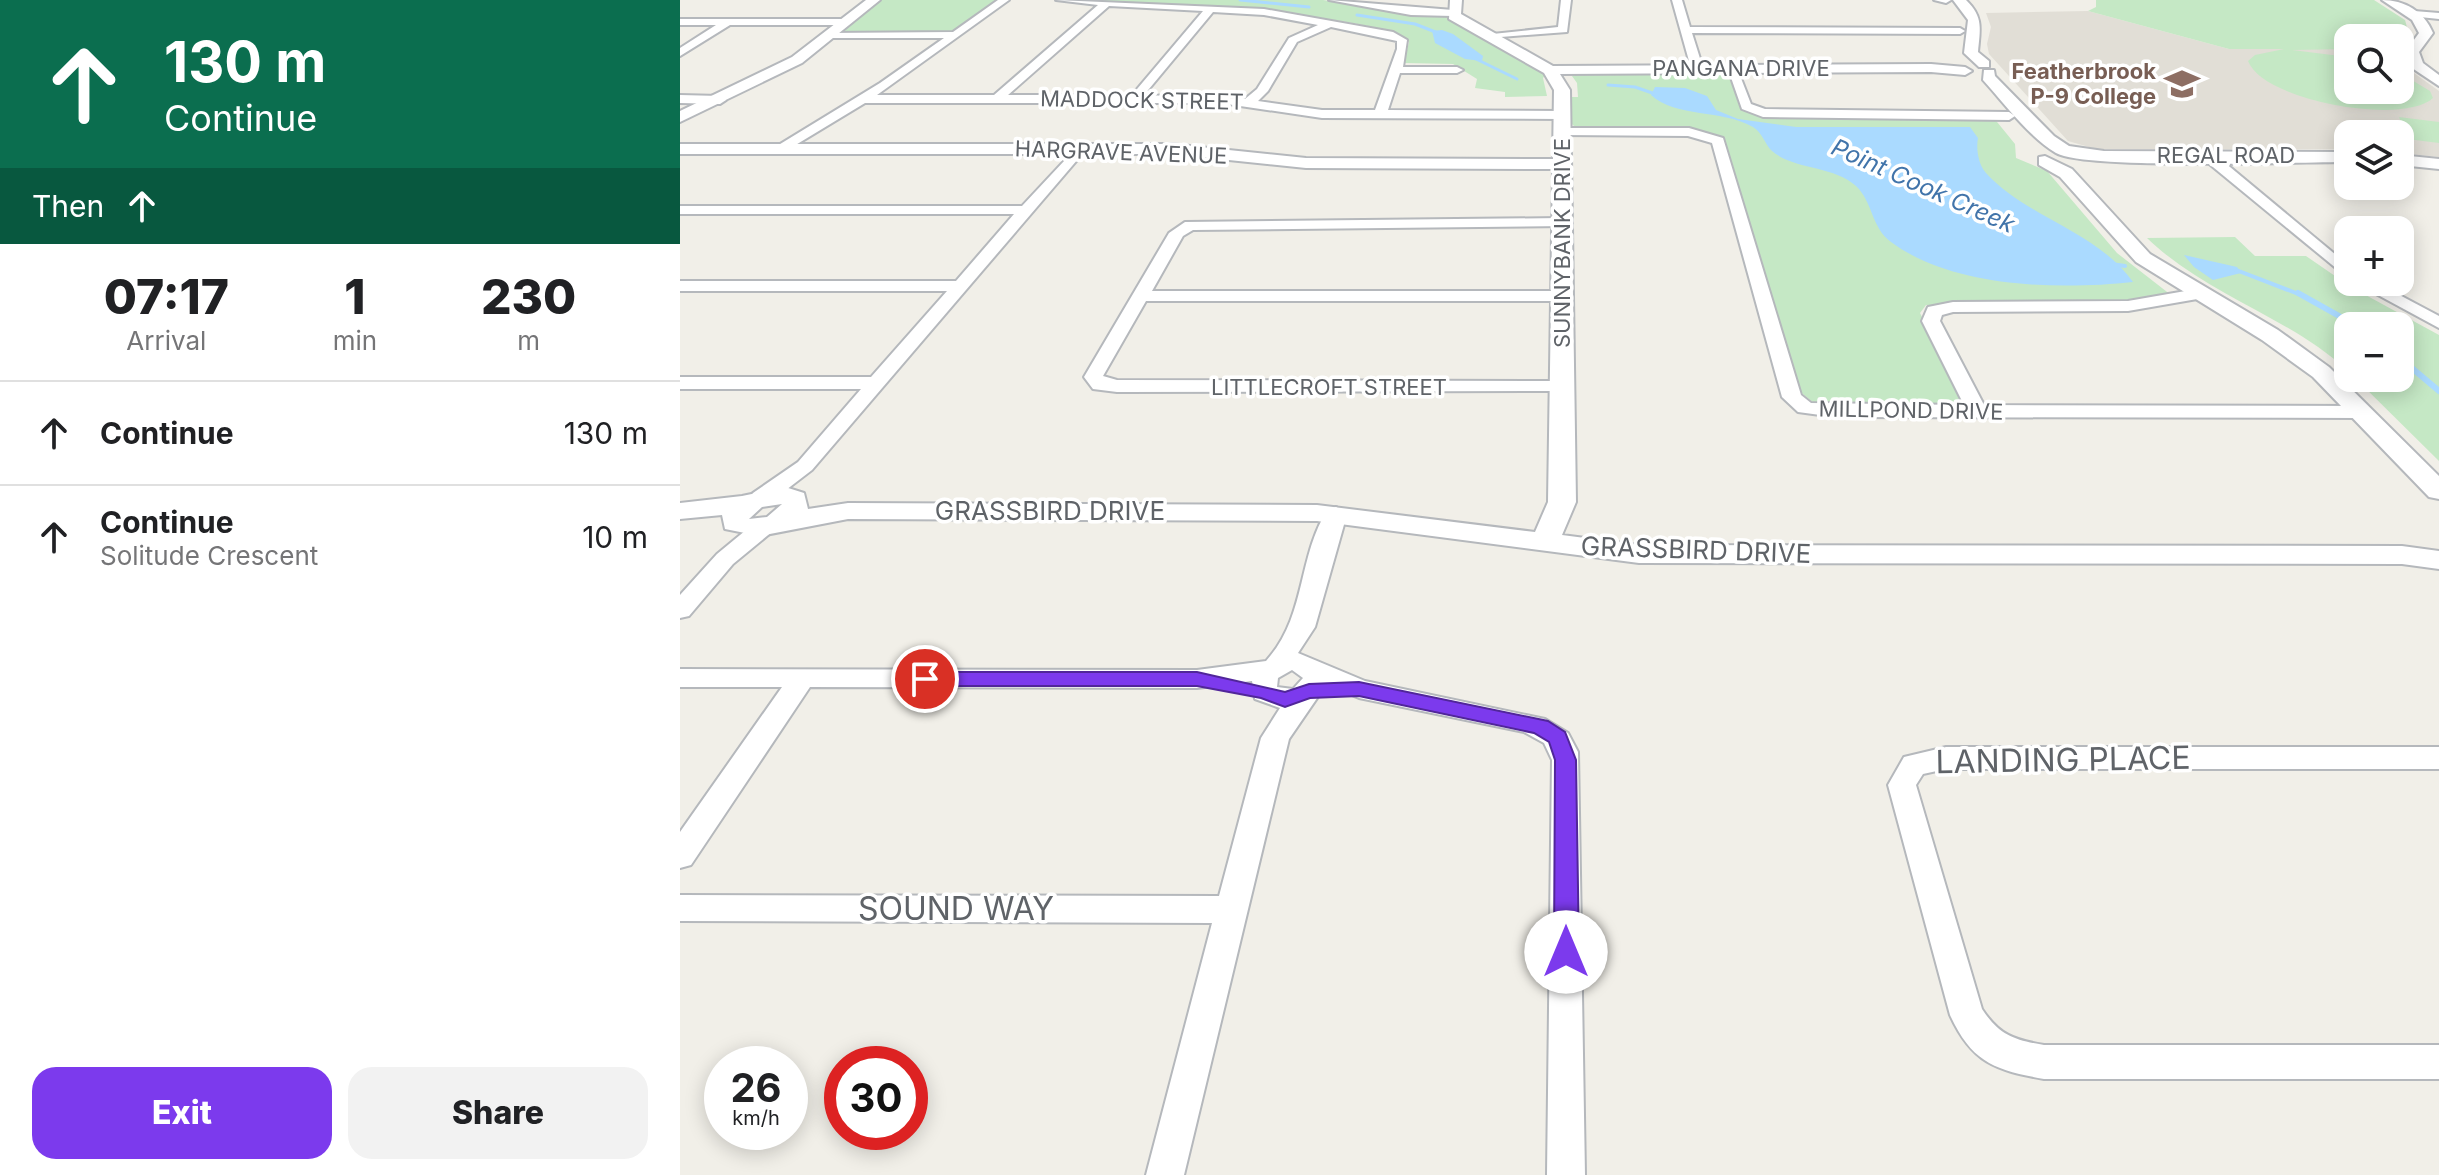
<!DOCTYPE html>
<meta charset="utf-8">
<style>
:root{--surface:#fff;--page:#f2f2f2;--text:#202124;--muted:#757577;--line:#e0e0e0;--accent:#7c3aed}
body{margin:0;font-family:Inter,sans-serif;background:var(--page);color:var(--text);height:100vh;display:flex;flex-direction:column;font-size:30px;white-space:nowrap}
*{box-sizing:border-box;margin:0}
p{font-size:26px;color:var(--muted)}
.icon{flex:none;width:44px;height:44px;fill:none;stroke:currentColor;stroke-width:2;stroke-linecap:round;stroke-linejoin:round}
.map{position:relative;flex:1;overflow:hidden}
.details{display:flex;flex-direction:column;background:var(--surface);width:680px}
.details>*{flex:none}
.guide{background:#0b6e4f;color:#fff;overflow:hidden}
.controls{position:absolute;left:1654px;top:24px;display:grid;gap:16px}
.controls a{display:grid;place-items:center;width:80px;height:80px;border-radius:16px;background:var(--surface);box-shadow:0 4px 20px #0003;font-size:40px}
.speed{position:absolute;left:24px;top:1046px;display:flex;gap:16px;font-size:40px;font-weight:700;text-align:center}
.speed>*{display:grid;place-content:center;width:104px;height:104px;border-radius:50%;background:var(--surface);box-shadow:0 4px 20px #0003;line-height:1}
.speed small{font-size:20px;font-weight:400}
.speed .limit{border:12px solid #d22;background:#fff;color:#111}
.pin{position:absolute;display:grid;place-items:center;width:68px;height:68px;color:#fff;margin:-34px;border:4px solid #fff;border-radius:50%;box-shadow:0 2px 8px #0007}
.me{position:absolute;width:88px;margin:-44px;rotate:0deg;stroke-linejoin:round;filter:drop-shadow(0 0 6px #0008)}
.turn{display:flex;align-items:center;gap:28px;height:168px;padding:0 32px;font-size:36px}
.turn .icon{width:104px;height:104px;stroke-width:2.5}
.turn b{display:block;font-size:56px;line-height:68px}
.then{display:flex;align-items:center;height:76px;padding:0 32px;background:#0003;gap:16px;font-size:30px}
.eta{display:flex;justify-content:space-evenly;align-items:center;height:136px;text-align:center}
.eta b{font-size:48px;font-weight:800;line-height:56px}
.primary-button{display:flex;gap:16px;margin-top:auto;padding:16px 32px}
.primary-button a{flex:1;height:92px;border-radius:24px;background:var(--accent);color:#fff;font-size:32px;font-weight:800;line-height:92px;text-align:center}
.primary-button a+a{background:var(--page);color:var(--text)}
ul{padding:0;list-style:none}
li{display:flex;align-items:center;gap:24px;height:104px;padding:0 32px;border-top:2px solid var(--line)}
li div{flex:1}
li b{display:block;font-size:30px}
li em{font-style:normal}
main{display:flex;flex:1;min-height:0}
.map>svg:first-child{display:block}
.education{fill:#e1ded6}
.green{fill:#c5e8c5}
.water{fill:#aadaff}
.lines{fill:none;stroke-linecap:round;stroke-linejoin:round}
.stream-far2{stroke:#aadaff;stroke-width:3}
.stream-far1{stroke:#aadaff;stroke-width:4}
.stream{stroke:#aadaff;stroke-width:6}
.minor-casing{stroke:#b5b8bc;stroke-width:4}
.tertiary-casing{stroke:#b5b8bc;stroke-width:4}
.minor{fill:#fff;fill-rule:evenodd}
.tertiary{fill:#fff;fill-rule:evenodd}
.route{fill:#7c3aed;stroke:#51269a;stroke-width:2}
.labels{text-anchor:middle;stroke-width:7;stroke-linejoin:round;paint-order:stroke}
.far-street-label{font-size:22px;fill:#5f6368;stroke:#fff}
.far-education-label{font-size:22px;font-weight:bold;fill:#785e54;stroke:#fff;text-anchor:end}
.far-water-label{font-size:24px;font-style:italic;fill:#4174aa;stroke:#fff}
.street-label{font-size:26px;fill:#5f6368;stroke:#fff}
.near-street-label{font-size:32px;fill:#5f6368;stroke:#fff}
</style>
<main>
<section class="details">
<div class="guide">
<div class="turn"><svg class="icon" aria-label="ahead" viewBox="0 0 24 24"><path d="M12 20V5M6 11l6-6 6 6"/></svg><div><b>130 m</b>Continue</div></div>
<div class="then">Then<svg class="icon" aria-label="ahead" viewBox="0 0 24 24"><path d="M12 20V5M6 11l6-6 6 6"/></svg></div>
</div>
<div class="eta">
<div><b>07:17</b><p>Arrival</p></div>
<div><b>1</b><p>min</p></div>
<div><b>230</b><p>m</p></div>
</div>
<ul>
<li><svg class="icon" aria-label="ahead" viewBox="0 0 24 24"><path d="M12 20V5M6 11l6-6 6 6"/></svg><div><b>Continue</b></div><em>130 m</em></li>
<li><svg class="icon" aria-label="ahead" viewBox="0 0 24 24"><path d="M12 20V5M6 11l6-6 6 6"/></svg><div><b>Continue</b><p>Solitude Crescent</p></div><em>10 m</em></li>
</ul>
<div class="primary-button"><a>Exit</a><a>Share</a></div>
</section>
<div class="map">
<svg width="1759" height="1175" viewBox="0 0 1759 1175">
<rect width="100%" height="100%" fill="#f1efe8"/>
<path class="education" d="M 1408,11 L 1549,49 L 1668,49 L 1668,90 L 1720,90 L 1720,63 L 1759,91 L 1759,157 L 1720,153 L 1720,134 L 1668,134 L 1668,149 L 1416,149 L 1388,141 L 1309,54 L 1307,44 L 1311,27 L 1306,13 Z"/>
<g class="green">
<path d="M 199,0 L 320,0 L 272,32 L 163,32 Z"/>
<path d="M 394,0 L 643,0 L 729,14 L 764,15 L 866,74 L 863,78 L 867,96 L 825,97 L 825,92 L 795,88 L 797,79 L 773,64 L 724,63 L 729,42 C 699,11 449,4 394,0 Z"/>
<path d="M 1416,0 L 1694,0 L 1725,20 L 1728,31 L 1720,40 L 1668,38 L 1668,49 L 1612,50 L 1668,57 L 1668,90 L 1720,90 L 1720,73 L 1750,91 L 1753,98 C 1723,126 1583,101 1568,61 L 1575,55 L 1604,49 L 1549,49 L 1408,11 L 1416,7 Z"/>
<path d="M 896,73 L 1048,73 L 1058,102 L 1067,111 L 1313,117 L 1335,144 L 1336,158 L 1367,171 L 1437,253 L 1491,295 L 1442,303 L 1246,305 L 1240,313 L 1280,393 L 1278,402 L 1270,405 L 1135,404 L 1118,390 L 1044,140 L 1030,133 L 1012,130 L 897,129 L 890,122 L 890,97 L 898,97 L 897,83 L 892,76 Z"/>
<path d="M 1719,117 L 1759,122 L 1759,143 L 1727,139 Z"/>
<path d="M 1555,237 L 1575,256 L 1626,256 L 1671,287 L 1759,335 L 1759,461 L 1675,378 L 1720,378 L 1720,326 L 1668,326 L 1668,371 C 1608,316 1526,295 1467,238 Z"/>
</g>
<g class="water">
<path d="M 762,30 L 773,34 L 803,56 L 802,61 L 785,59 L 755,43 L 752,31 Z"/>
<path d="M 975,87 L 1005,88 L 1027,96 L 1036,110 L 1058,119 L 1116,127 L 1290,127 L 1298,138 C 1296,148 1298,164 1306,173 C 1347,218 1417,231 1453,282 C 1379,290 1273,288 1211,242 C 1191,227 1193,202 1176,186 C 1153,165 1114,170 1092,151 C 1085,145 1083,133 1073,127 C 1042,109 996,118 971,95 Z"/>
<path d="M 1504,255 L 1557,267 L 1561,273 L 1533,280 L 1514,267 Z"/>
</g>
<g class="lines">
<g class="stream-far2">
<path d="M 560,0 L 629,7"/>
<path d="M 677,15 L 735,24 L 758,33"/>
<path d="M 794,58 L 837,79"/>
<path d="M 928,85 L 955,87 L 978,95"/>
</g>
<g class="stream-far1">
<path d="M 1431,264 L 1445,266"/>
<path d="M 1551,268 L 1621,295"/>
</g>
<g class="stream">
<path d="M 1618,293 L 1677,326"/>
<path d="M 1720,358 L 1759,391"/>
</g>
<g class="minor-casing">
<g id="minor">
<path d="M 318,0 L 329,0 L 197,95 L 314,95 L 418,5 L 376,0 L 584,9 L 713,32 L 727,40 L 723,67 L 777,67 L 783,70 L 777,73 L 720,73 L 708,110 L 882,111 L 888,115 L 882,119 L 642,118 L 540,103 L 185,103 L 104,152 L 92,149 L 200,83 L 264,38 L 151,38 L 147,33 L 273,32 ZM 429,6 L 523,11 L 452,95 L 328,95 ZM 533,12 L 584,15 L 638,25 L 609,38 L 577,89 L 565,99 L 464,95 ZM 651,27 L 717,41 L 717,49 L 695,110 L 642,110 L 578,101 L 588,91 L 617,42 Z"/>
<path d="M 649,0 L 773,10 L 778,13 L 773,16 L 731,15 Z"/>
<path d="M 881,0 L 891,0 L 887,32 L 808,38 L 803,35 L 878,27 Z"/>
<path d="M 992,0 L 1002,0 L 1010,27 L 1280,28 L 1285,31 L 1280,34 L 1012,33 L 1023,68 L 1017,71 L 1011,68 Z"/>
<path d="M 1254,0 L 1271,0 L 1266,3 Z"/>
<path d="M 1734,11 L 1759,13 L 1759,19 L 1730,16 Z"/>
<path d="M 0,19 L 167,19 L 172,22 L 167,25 L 50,25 L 0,56 L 0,48 L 36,25 L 0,25 Z"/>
<path d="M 1047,66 L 1057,68 L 1071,104 L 1085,109 L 1329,112 L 1335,116 L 1329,120 L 1083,117 L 1062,109 Z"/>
<path d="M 0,95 L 40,96 L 46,100 L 40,104 L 0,103 Z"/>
<path d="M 877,128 L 1009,128 L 1043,138 L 1121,395 L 1131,403 L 1284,405 L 1242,321 L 1248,307 L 1273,302 L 1448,301 L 1517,289 L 1525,294 L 1523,298 L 1448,311 L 1273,312 L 1262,315 L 1260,321 L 1304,405 L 1682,406 L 1692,412 L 1682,418 L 1155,417 L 1118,412 L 1102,397 L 1032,143 L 1008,136 L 882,135 L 877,134 Z"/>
<path d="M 399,145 L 406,149 L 404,152 L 132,470 L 89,503 L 73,503 L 70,498 L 73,493 L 118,462 L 181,389 L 0,389 L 0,377 L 191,377 L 267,291 L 0,291 L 0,281 L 276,281 L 334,214 L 0,214 L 0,206 L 342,206 Z"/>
<path d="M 1522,152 L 1532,152 L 1668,265 L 1668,278 L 1522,158 Z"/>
<path d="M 881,218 L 889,223 L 886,226 L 513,230 L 503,236 L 472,291 L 882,291 L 890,296 L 882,301 L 466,301 L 423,376 L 437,380 L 882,381 L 892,387 L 889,391 L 437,392 L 413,389 L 404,377 L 489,233 L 505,222 Z"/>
<path d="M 1674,282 L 1695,282 L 1759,316 L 1759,328 Z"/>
<path d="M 656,507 L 667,514 L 635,627 L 618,653 L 685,681 L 865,719 L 888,733 L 898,752 L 905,1175 L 867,1175 L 872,760 L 864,743 L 844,732 L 679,698 L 646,685 L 609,739 L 504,1175 L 466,1175 L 532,923 L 0,921 L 0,895 L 539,896 L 581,738 L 600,708 L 575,699 L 572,681 L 517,688 L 130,687 L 11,865 L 0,868 L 0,832 L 102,687 L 0,687 L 0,669 L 517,670 L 586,661 C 627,616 617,557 648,509 ZM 612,670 L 623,678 L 613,689 L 597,687 L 598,678 Z"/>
<path d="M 85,519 L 96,526 L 93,531 L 53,564 L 9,616 L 0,618 L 0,595 L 37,554 L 77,521 Z"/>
<path d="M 1266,747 L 1759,747 L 1759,769 L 1266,769 L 1243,774 L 1236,785 L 1302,1009 C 1319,1035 1334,1040 1364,1045 L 1759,1045 L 1759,1079 L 1364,1079 C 1315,1070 1292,1063 1270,1015 L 1208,785 L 1224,757 Z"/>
</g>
</g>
<g class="tertiary-casing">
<g id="tertiary">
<path d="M 186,0 L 200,0 L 122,63 L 0,122 L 0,111 L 112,57 Z"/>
<path d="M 770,0 L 782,0 L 781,14 L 873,66 L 1251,64 L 1285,67 L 1292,71 L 1285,75 L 1251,72 L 880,74 L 890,90 L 896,502 L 882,535 L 959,545 L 1722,546 L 1759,551 L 1759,569 L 1722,564 L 959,563 L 637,521 L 168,519 L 80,536 L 45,529 L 42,515 L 0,519 L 0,503 L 62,496 L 105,487 L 124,493 L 128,509 L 168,503 L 637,505 L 855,532 L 868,502 L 873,169 L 626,168 L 491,154 L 0,154 L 0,144 L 491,144 L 626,158 L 873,159 L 874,90 L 864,73 L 769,19 ZM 102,504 L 87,517 L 69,519 L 82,507 Z"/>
<path d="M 1273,0 L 1286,0 C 1304,17 1300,30 1298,52 L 1309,61 L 1309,67 L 1299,67 L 1284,53 L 1288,20 Z"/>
<path d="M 1702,0 C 1724,0 1744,11 1753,33 L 1739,52 L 1743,63 L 1759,75 L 1759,86 L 1732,68 L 1725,52 L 1739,33 L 1732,20 Z"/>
<path d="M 1304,70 L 1314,70 L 1315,76 L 1374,136 L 1389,146 L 1424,151 L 1668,152 L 1668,162 C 1620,162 1406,170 1376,153 C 1348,136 1325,104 1303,80 Z"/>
<path d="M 1720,155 L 1759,159 L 1759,169 L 1720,165 Z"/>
<path d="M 1365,156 L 1392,169 L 1470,254 L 1598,330 L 1649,367 L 1759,476 L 1759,499 L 1749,497 L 1633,377 L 1582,340 L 1456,262 L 1380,177 L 1359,165 L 1359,157 Z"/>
</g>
</g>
<use href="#minor" class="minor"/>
<use href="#tertiary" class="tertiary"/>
</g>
<path class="route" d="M 245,672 L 517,672 L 605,692 L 629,684 L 679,682 L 868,721 L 885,732 L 896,760 L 899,952 L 895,959 L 886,963 L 877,959 L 874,952 L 875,760 L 869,742 L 854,733 L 679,696 L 630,698 L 605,707 L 581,698 L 517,686 L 245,686 L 235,679 Z"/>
<defs>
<g id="school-bare" transform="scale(2.76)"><path d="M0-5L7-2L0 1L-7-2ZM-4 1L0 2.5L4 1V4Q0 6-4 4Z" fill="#8d6e63" stroke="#fff" stroke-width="2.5" paint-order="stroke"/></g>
</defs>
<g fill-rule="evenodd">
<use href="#school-bare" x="1502" y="84"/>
</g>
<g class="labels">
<g class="far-street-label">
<text x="1061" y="76">PANGANA DRIVE</text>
<text transform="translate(462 100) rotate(1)" y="8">MADDOCK STREET</text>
<text transform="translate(441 152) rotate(2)" y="8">HARGRAVE AVENUE</text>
<text x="1546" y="163">REGAL ROAD</text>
<text transform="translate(882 243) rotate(-90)" y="8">SUNNYBANK DRIVE</text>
<text x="649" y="395">LITTLECROFT STREET</text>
<text transform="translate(1231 410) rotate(1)" y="8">MILLPOND DRIVE</text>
</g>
<g class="far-education-label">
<text x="1476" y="79">Featherbrook<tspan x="1476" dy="25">P-9 College</tspan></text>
</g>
<g class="far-water-label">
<text transform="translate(1243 186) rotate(24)" y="8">Point Cook Creek</text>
</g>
<g class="street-label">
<text x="370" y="520">GRASSBIRD DRIVE</text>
<text transform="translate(1016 550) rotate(2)" y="9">GRASSBIRD DRIVE</text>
</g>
<g class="near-street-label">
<text transform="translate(1383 760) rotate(-1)" y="11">LANDING PLACE</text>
<text x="276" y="920">SOUND WAY</text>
</g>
</g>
</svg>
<div class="controls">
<a><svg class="icon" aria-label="search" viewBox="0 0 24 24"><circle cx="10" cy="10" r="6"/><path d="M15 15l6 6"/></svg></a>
<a><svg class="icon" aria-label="layers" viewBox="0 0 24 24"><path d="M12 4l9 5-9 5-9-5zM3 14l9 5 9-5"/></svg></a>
<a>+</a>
<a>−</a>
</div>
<div class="speed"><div>26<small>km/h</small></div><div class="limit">30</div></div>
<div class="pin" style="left:245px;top:679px;background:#d93025"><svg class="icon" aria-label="arrive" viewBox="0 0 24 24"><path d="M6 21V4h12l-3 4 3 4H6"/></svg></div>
<svg class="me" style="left:886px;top:952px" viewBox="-20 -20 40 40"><circle r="19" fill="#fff"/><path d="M0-13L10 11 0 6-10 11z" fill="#7c3aed"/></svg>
</div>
</main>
